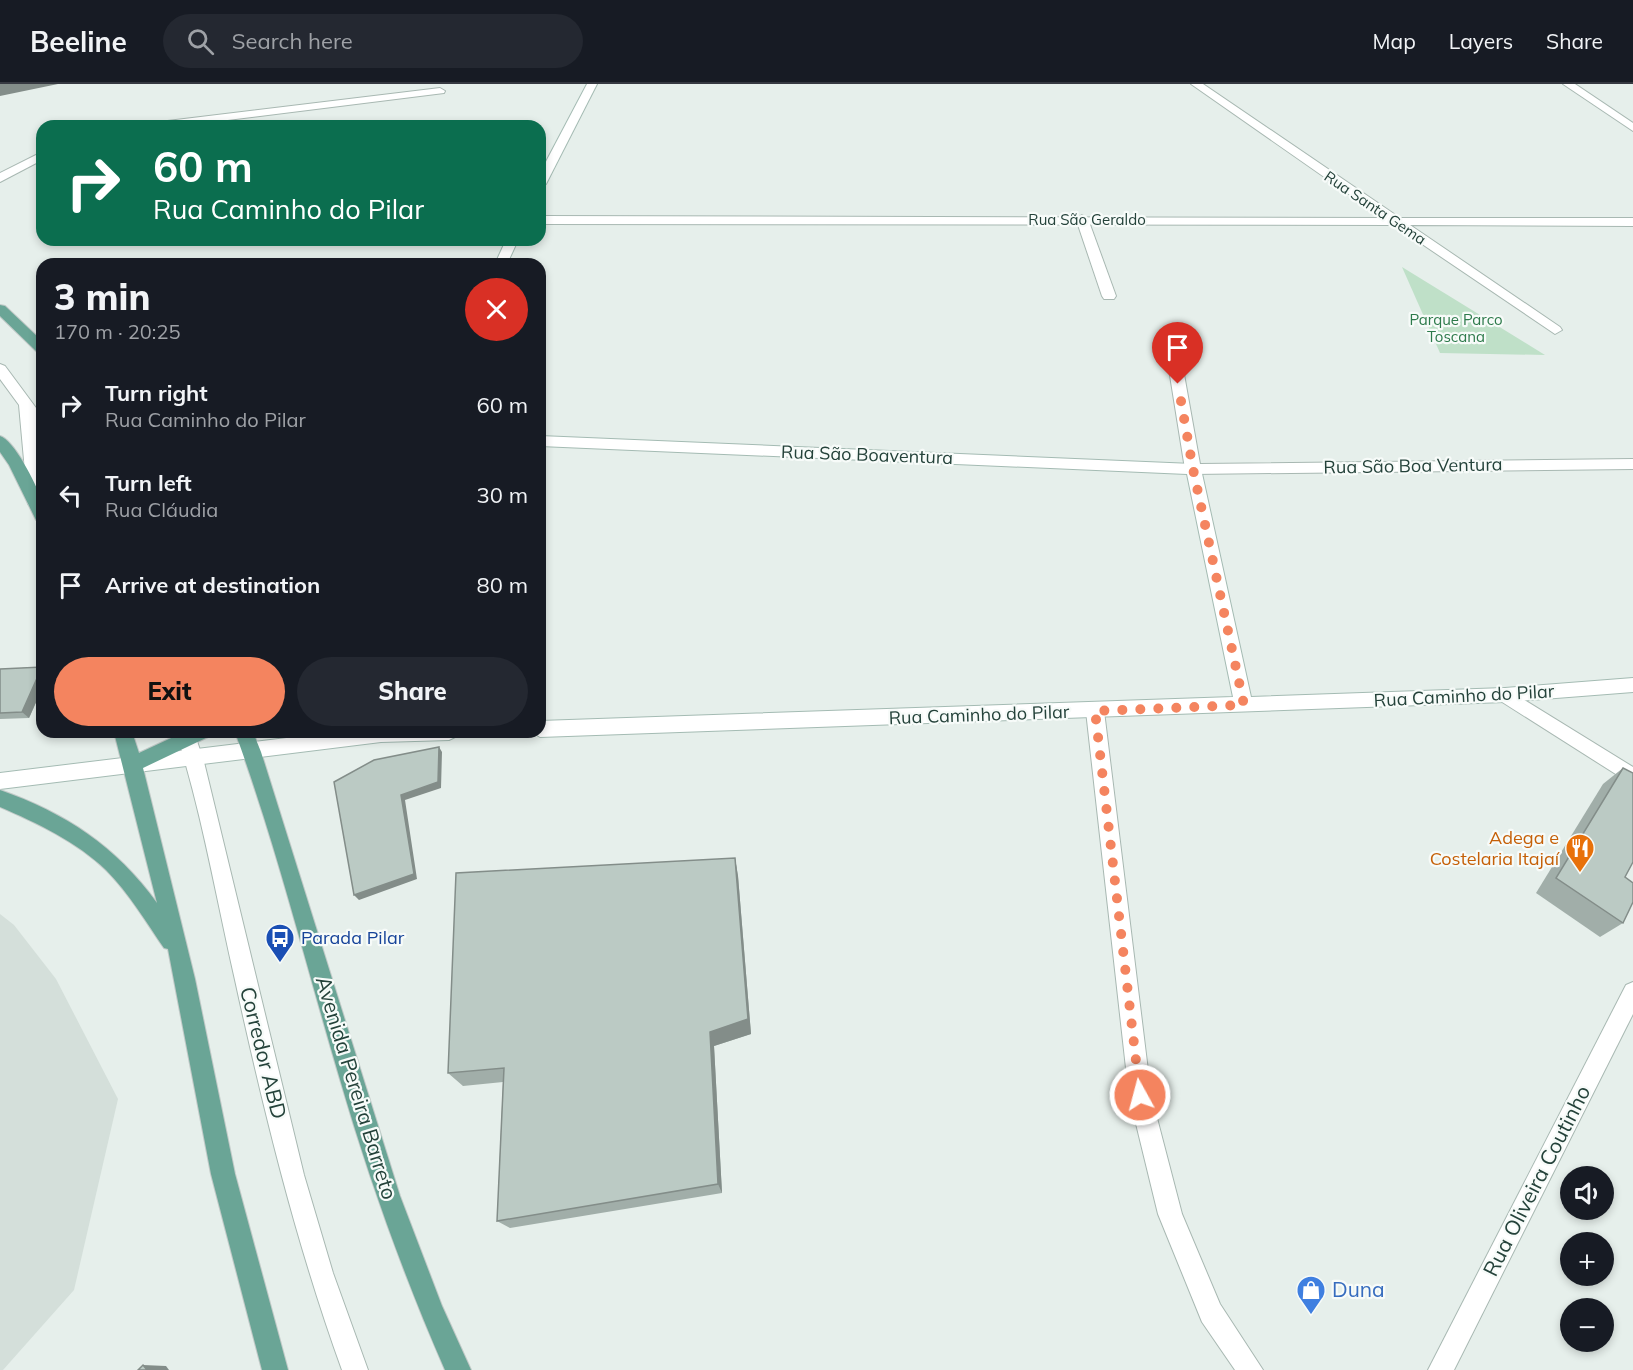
<!DOCTYPE html>
<meta charset="utf-8">
<style>
:root{--surface:#171b24;--page:#242831;--text:#f1f3f6;--muted:#9ea1a6;--line:#363941;--accent:#f4845f}
body{margin:0;font-family:Mulish,sans-serif;background:var(--page);color:var(--text);height:100vh;display:flex;flex-direction:column;font-size:22px;white-space:nowrap}
*{box-sizing:border-box;margin:0}
p{font-size:20px;color:var(--muted)}
.icon{flex:none;width:33px;height:33px;fill:none;stroke:currentColor;stroke-width:2;stroke-linecap:round;stroke-linejoin:round}
.map{position:relative;flex:1;overflow:hidden}
.side{position:absolute;left:36px;top:174px;width:510px;height:480px;display:flex;flex-direction:column;background:var(--surface);border-radius:18px;box-shadow:0 3px 9px #0003}
.side>*{flex:none}
.banner{position:absolute;left:36px;top:36px;width:510px;height:126px;border-radius:18px;box-shadow:0 3px 9px #0003;background:#0b6e4f;color:#fff;overflow:hidden}
.tools{position:absolute;left:1560px;top:1082px;display:grid;gap:12px}
.tools a{display:grid;place-items:center;width:54px;height:54px;border-radius:50%;background:var(--surface);box-shadow:0 3px 9px #0003;font-size:30px}
.pin{position:absolute;display:grid;place-items:center;width:51px;height:51px;color:#fff;margin:-62px -26px;border-radius:50% 50% 50% 0;rotate:-45deg;box-shadow:0 0 6px #0007}
.pin .icon{rotate:45deg}
.me{position:absolute;width:66px;margin:-33px;rotate:353deg;stroke-linejoin:round;filter:drop-shadow(0 0 4px #0008)}
.turn{display:flex;align-items:center;gap:21px;height:126px;padding:0 18px;font-size:27px}
.turn .icon{width:78px;height:78px;stroke-width:2.5}
.turn b{display:block;font-size:42px;line-height:51px}
.round{display:grid;place-items:center;flex:none;width:63px;height:63px;border-radius:32px;background:var(--page)}
.overview{display:flex;align-items:center;justify-content:space-between;height:102px;padding:0 18px}
h1{font-size:36px;font-weight:800;line-height:45px}
.button{display:flex;gap:12px;margin-top:auto;padding:12px 18px}
.button a{flex:1;height:69px;border-radius:36px;background:var(--accent);color:#111;font-size:24px;font-weight:800;line-height:69px;text-align:center}
.button a+a{background:var(--page);color:var(--text)}
ul{padding:0;list-style:none}
li{display:flex;align-items:center;gap:18px;height:90px;padding:0 18px}
li div{flex:1}
li b{display:block;font-size:22px}
li em{font-style:normal}
header{display:flex;align-items:center;gap:36px;box-sizing:border-box;height:84px;padding:0 30px;background:var(--surface);border-bottom:2px solid var(--line)}
header strong{font-size:28px}
nav{display:flex;gap:33px;margin-inline-start:auto;font-size:21px}
.search{width:420px;height:54px;background:var(--page);display:flex;align-items:center;gap:15px;box-sizing:border-box;padding:0 21px;border-radius:33px;color:var(--muted);font-size:22px}
.map>svg:first-child{display:block}
.built{fill:#d4dfda}
.green{fill:#bfe0c8}
.lines{fill:none;stroke-linecap:round;stroke-linejoin:round}
.lane-casing{stroke:#a8b8b2;stroke-width:2}
.street-casing{stroke:#a8b8b2;stroke-width:2}
.secondary-casing{stroke:#a4bbb3;stroke-width:2}
.primary-casing{stroke:#c2cac8;stroke-width:2}
.lane{fill:#fff;fill-rule:evenodd}
.street{fill:#fff;fill-rule:evenodd}
.secondary{fill:#fff;fill-rule:evenodd}
.primary{fill:#6aa596;fill-rule:evenodd}
.wall{fill:#a1aea9}
.shaded-wall{fill:#838d89}
.building{fill:#bbcac4;stroke:#838d89;stroke-width:1.5}
.route{stroke:#f4845f;stroke-width:10;stroke-dasharray:0 18}
.labels{text-anchor:middle;stroke-width:4.5;stroke-linejoin:round;paint-order:stroke}
.far-street-label{font-size:15px;fill:#24423a;stroke:#f7fbf9}
.far-park-label{font-size:15px;fill:#2d7a4b;stroke:#f7fbf9}
.street-label{font-size:18px;fill:#24423a;stroke:#f7fbf9}
.food-label{font-size:18px;fill:#c56008;stroke:#f7fbf9;text-anchor:end}
.transit-label{font-size:18px;fill:#164399;stroke:#f7fbf9;text-anchor:start}
.near-street-label{font-size:21px;fill:#24423a;stroke:#f7fbf9}
.near-shop-label{font-size:21px;fill:#366cbe;stroke:#f7fbf9;text-anchor:start}
</style>
<header>
<strong>Beeline</strong>
<div class="search"><svg class="icon" aria-label="search" viewBox="0 0 24 24"><circle cx="10" cy="10" r="6"/><path d="M15 15l6 6"/></svg>Search here</div>
<nav><a>Map</a><a>Layers</a><a>Share</a></nav>
</header>
<div class="map">
<svg width="1633" height="1286" viewBox="0 0 1633 1286">
<rect width="100%" height="100%" fill="#e6efeb"/>
<path class="built" d="M 0,830 L 14,841 L 56,895 L 118,1015 L 74,1206 L 3,1286 L 0,1286 Z"/>
<path class="green" d="M 1402,183 L 1545,271 L 1440,269 Z"/>
<g class="lines">
<g class="lane-casing">
<g id="lane">
<path d="M 1082,131 L 1088,135 L 1116,212 L 1114,215 L 1104,215 L 1102,212 L 1076,135 Z"/>
<path d="M 0,280 L 5,282 L 42,332 L 42,347 L 36,344 L 42,423 L 36,426 L 28,420 L 19,321 L 0,295 Z"/>
<path d="M 176,648 L 194,648 L 204,678 L 304,1091 L 333,1189 L 368,1286 L 342,1286 C 296,1159 264,1028 235,896 C 216,813 202,729 176,648 Z"/>
</g>
</g>
<g class="street-casing">
<g id="street">
<path d="M 1191,0 L 1203,0 L 1400,134 L 1633,134 L 1633,142 L 1410,141 L 1560,243 L 1562,246 L 1555,250 L 1394,141 L 540,140 L 540,132 L 1383,134 Z"/>
<path d="M 1563,0 L 1575,0 L 1633,39 L 1633,47 Z"/>
<path d="M 440,4 L 445,7 L 444,9 L 179,42 L 145,42 L 151,39 Z"/>
<path d="M 42,68 L 42,76 L 0,98 L 0,89 Z"/>
<path d="M 1175,275 L 1182,279 L 1200,380 L 1633,375 L 1633,385 L 1193,390 L 1185,385 L 1168,279 Z"/>
<path d="M 1505,604 L 1633,683 L 1633,701 L 1499,616 L 1496,611 L 1499,606 Z"/>
<path d="M 1095,620 L 1101,622 L 1104,627 L 1151,1011 L 1182,1130 L 1220,1220 L 1263,1286 L 1235,1286 L 1202,1238 L 1158,1130 L 1129,1011 L 1086,627 L 1089,622 Z"/>
<path d="M 1633,898 L 1633,930 L 1454,1286 L 1428,1286 L 1626,901 Z"/>
</g>
</g>
<g class="secondary-casing">
<g id="secondary">
<path d="M 587,0 L 597,0 L 546,100 L 540,104 L 540,89 Z"/>
<path d="M 506,156 L 518,156 L 507,180 L 495,180 Z"/>
<path d="M 540,352 L 1193,380 L 1201,385 L 1251,613 L 1505,604 L 1633,594 L 1633,608 L 1505,618 L 540,653 L 532,648 L 540,648 L 540,637 L 1233,613 L 1187,390 L 540,362 Z"/>
<path d="M 335,648 L 458,648 L 455,653 L 449,656 L 381,658 L 0,705 L 0,689 Z"/>
</g>
</g>
<g class="primary-casing">
<g id="primary">
<path d="M 0,221 L 5,222 L 42,257 L 42,269 L 37,268 L 0,232 Z"/>
<path d="M 0,352 C 14,356 36,400 41,414 C 43,421 42,430 42,438 L 36,436 L 9,381 L 0,368 Z"/>
<path d="M 114,648 L 132,648 L 139,669 L 184,648 L 211,648 L 208,653 L 143,684 L 195,895 L 235,1090 L 288,1286 L 262,1286 L 211,1090 L 168,865 L 164,864 C 146,838 129,809 106,786 C 77,758 37,739 0,723 L 0,706 C 65,729 116,762 157,819 Z"/>
<path d="M 235,648 L 253,648 L 261,668 L 400,1112 L 442,1222 L 471,1286 L 445,1286 C 403,1190 368,1092 339,992 C 305,877 276,760 235,648 Z"/>
</g>
</g>
<use href="#lane" class="lane"/>
<use href="#street" class="street"/>
<use href="#secondary" class="secondary"/>
<use href="#primary" class="primary"/>
</g>
<g class="wall">
<path d="M 42,583 L 42,605 L 29,634 L 0,635 L 0,585 Z"/>
<path d="M 1623,684 L 1623,839 L 1600,853 L 1536,809 L 1603,700 Z"/>
<path d="M 735,774 L 738,792 L 751,950 L 714,962 L 722,1109 L 510,1144 L 497,1137 L 503,998 L 463,1002 L 448,989 Z"/>
</g>
<g class="shaded-wall">
<path d="M 0,0 L 58,0 L 0,12 Z"/>
<path d="M 42,584 L 42,605 L 29,634 L 22,628 Z"/>
<path d="M 439,663 L 442,668 L 441,704 L 405,716 L 417,795 L 359,816 L 354,811 L 401,711 Z"/>
<path d="M 735,774 L 738,792 L 751,950 L 714,962 L 722,1109 L 718,1100 L 710,948 Z"/>
<path d="M 143,1281 L 166,1282 L 169,1286 L 147,1286 Z"/>
</g>
<g class="building">
<path d="M 165,175 L 167,180 L 154,180 Z"/>
<path d="M 42,583 L 22,628 L 0,629 L 0,585 Z"/>
<path d="M 439,663 L 438,698 L 401,711 L 414,790 L 354,811 L 334,698 L 374,676 Z"/>
<path d="M 1623,684 L 1633,689 L 1633,778 L 1625,793 L 1633,799 L 1633,818 L 1623,839 L 1556,794 Z"/>
<path d="M 735,774 L 748,935 L 710,948 L 718,1100 L 497,1137 L 504,984 L 448,989 L 456,789 Z"/>
<path d="M 143,1281 L 147,1286 L 138,1286 Z"/>
</g>
<g class="lines">
<path class="route" d="M 1140,1011 L 1095,627 L 1244,621 L 1193,385 L 1178,300"/>
</g>
<defs>
<g id="restaurant-pin" transform="scale(1.5)"><path d="M0 17L-7.5 6A9.5 9.5 0 1 1 7.5 6Z" fill="#e8710a" stroke="#f7fbf9"/><path d="M-5-6h1v4h1v-4h1v4h1v-4h1v5L-1.5 .5V6h-2V.5L-5-1ZM5-6V6H3V1.5H1.5Q1.5-4 5-6Z" fill="#fff"/></g>
<g id="bus-pin" transform="scale(1.5)"><path d="M0 17L-7.5 6A9.5 9.5 0 1 1 7.5 6Z" fill="#1a4fb4" stroke="#f7fbf9"/><path d="M-5-6H5V4H4V6H2V4H-2V6H-4V4H-5ZM-3.5-4V0h7V-4ZM-3.5 1.2v1.5H-2V1.2ZM2 1.2v1.5H3.5V1.2Z" fill="#fff"/></g>
<g id="shop-pin" transform="scale(1.5)"><path d="M0 17L-7.5 6A9.5 9.5 0 1 1 7.5 6Z" fill="#3f7fe0" stroke="#f7fbf9"/><path d="M-5-2.5h2.3a2.7 3.5 0 0 1 5.4 0H5L5.5 6h-11ZM-1.5-2.5h3a1.5 2.3 0 0 0-3 0Z" fill="#fff"/></g>
</defs>
<g fill-rule="evenodd">
<use href="#restaurant-pin" x="1580" y="764"/>
<use href="#bus-pin" x="280" y="854"/>
<use href="#shop-pin" x="1311" y="1206"/>
</g>
<g class="labels">
<g class="far-street-label">
<text transform="translate(1375 124) rotate(34)" y="5">Rua Santa Gema</text>
<text x="1087" y="141">Rua São Geraldo</text>
</g>
<g class="far-park-label">
<text x="1456" y="241">Parque Parco<tspan x="1456" dy="17">Toscana</tspan></text>
</g>
<g class="street-label">
<text transform="translate(867 371) rotate(2)" y="6">Rua São Boaventura</text>
<text transform="translate(1413 382) rotate(-1)" y="6">Rua São Boa Ventura</text>
<text transform="translate(1464 612) rotate(-3)" y="6">Rua Caminho do Pilar</text>
<text transform="translate(979 631) rotate(-2)" y="6">Rua Caminho do Pilar</text>
</g>
<g class="food-label">
<text x="1559" y="760">Adega e<tspan x="1559" dy="21">Costelaria Itajaí</tspan></text>
</g>
<g class="transit-label">
<text x="301" y="860">Parada Pilar</text>
</g>
<g class="near-street-label">
<text transform="translate(263 969) rotate(76)" y="7">Corredor ABD</text>
<text transform="translate(356 1004) rotate(73)" y="7">Avenida Pereira Barreto</text>
<text transform="translate(1537 1097) rotate(-63)" y="7">Rua Oliveira Coutinho</text>
</g>
<g class="near-shop-label">
<text x="1332" y="1213">Duna</text>
</g>
</g>
</svg>
<div class="tools">
<a><svg class="icon" aria-label="sound" viewBox="0 0 24 24"><path d="M4 9h4l5-4v14l-5-4H4zM17 9q2 3 0 6"/></svg></a>
<a>+</a>
<a>−</a>
</div>
<div class="pin" style="left:1178px;top:300px;background:#d93025"><svg class="icon" aria-label="arrive" viewBox="0 0 24 24"><path d="M6 21V4h12l-3 4 3 4H6"/></svg></div>
<svg class="me" style="left:1140px;top:1011px" viewBox="-20 -20 40 40"><circle r="17" fill="#f4845f" stroke="#fff" stroke-width="3"/><path d="M0-11L8 9 0 5-8 9z" fill="#fff"/></svg>
<div class="banner">
<div class="turn"><svg class="icon" aria-label="right" viewBox="0 0 24 24"><path d="M7 20v-9h11M14 6l5 5-5 5"/></svg><div><b>60 m</b>Rua Caminho do Pilar</div></div>
</div>
<section class="side">
<div class="overview"><div><h1>3 min</h1><p>170 m · 20:25</p></div><a class="round" style="background:#d93025;color:#fff"><svg class="icon" aria-label="close" viewBox="0 0 24 24"><path d="M6 6l12 12M18 6L6 18"/></svg></a></div>
<ul>
<li><svg class="icon" aria-label="right" viewBox="0 0 24 24"><path d="M7 20v-9h11M14 6l5 5-5 5"/></svg><div><b>Turn right</b><p>Rua Caminho do Pilar</p></div><em>60 m</em></li>
<li><svg class="icon" aria-label="left" viewBox="0 0 24 24"><path d="M17 20v-9H6M10 6l-5 5 5 5"/></svg><div><b>Turn left</b><p>Rua Cláudia</p></div><em>30 m</em></li>
<li><svg class="icon" aria-label="arrive" viewBox="0 0 24 24"><path d="M6 21V4h12l-3 4 3 4H6"/></svg><div><b>Arrive at destination</b></div><em>80 m</em></li>
</ul>
<div class="button"><a>Exit</a><a>Share</a></div>
</section>
</div>
